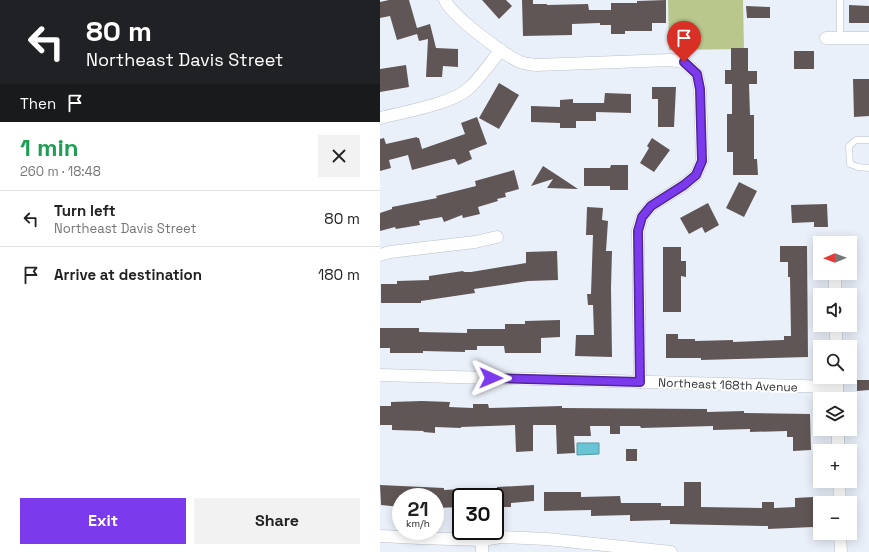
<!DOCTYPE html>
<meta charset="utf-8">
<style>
:root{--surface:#fff;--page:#f2f2f2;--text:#222;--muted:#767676;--line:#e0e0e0;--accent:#7c3aed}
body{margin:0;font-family:"Space Grotesk",sans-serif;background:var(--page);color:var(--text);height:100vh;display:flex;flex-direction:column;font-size:15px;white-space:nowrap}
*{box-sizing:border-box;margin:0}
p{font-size:13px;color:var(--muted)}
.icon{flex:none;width:22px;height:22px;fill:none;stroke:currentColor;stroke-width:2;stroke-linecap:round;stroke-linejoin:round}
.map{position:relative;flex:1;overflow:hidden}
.sheet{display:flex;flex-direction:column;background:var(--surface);width:380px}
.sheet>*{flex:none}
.banner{background:#202124;color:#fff;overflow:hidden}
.needle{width:26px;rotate:269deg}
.tools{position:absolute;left:433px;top:236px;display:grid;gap:8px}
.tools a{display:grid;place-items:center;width:44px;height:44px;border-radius:0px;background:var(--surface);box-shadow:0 2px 10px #0003;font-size:20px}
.speed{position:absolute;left:12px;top:488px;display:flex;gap:8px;font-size:20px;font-weight:700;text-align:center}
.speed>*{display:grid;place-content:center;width:52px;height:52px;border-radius:50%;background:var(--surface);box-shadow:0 2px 10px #0003;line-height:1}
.speed small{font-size:10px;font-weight:400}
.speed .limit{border:2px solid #111;border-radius:6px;background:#fff;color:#111}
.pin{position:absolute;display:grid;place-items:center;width:34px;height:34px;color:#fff;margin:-41px -17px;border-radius:50% 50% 50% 0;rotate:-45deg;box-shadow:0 0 4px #0007}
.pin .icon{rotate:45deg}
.me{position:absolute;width:44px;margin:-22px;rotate:91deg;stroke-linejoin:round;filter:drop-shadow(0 0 3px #0008)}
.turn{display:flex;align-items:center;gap:14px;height:84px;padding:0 20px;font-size:18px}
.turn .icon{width:52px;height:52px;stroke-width:2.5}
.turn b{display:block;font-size:28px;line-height:34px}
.then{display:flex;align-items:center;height:38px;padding:0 20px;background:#0003;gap:8px;font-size:15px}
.round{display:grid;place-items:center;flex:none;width:42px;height:42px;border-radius:0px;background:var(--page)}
.overview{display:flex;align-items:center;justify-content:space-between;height:68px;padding:0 20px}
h1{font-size:24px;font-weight:800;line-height:30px;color:#1e9e55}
.primary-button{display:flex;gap:8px;margin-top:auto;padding:8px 20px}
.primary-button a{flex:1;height:46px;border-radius:0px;background:var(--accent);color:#fff;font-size:16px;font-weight:800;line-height:46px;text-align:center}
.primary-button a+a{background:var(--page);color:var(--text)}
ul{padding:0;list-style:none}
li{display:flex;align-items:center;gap:12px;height:56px;padding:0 20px;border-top:1px solid var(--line)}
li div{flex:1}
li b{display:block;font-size:15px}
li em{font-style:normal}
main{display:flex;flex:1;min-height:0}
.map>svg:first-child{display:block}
.green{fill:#b9c78d}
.water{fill:#69c5d5;stroke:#5698a4}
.building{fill:#615656}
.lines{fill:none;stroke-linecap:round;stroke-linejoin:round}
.lane-casing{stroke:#bac0c9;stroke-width:7}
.street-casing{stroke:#bac0c9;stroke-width:13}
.lane{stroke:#fff;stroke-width:6}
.street{stroke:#fff;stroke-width:12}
.route-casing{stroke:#51269a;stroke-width:10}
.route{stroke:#7c3aed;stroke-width:7}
.labels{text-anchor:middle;stroke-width:4;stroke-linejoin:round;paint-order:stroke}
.street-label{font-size:12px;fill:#2b2e31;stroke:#fff}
</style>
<main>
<section class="sheet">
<div class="banner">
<div class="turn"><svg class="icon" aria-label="left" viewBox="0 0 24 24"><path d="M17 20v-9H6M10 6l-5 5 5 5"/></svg><div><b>80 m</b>Northeast Davis Street</div></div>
<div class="then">Then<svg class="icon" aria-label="arrive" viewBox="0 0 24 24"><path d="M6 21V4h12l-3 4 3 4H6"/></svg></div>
</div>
<div class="overview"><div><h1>1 min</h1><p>260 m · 18:48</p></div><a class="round"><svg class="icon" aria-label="close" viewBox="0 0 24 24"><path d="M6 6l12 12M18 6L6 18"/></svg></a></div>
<ul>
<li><svg class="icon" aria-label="left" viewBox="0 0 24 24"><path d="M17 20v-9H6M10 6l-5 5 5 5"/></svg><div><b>Turn left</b><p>Northeast Davis Street</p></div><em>80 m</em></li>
<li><svg class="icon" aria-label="arrive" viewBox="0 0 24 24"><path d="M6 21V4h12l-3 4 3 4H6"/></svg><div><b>Arrive at destination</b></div><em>180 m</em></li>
</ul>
<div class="primary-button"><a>Exit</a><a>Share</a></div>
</section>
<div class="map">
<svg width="489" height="552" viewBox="0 0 489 552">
<rect width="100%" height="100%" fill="#eaf0fa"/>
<path class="green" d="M 288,0 L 363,0 L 364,49 L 289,50 Z"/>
<path class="water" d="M 197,443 L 219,443 L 219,454 L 197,455 Z"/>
<g class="building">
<path d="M 9,0 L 29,0 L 37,28 L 50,24 L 56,48 L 78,49 L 78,67 L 63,66 L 62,77 L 46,77 L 48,39 L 39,41 L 37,34 L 17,40 L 10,16 L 0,18 L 0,2 Z"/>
<path d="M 102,0 L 126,0 L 132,6 L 119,19 Z"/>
<path d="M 142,0 L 153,0 L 153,4 L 167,4 L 167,5 L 208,4 L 209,10 L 231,10 L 231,3 L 257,3 L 257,1 L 286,0 L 286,23 L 272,23 L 272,31 L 245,31 L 245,34 L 231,34 L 231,25 L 220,25 L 220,23 L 192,24 L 192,35 L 143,36 Z"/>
<path d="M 469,5 L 489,6 L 489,23 L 469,23 Z"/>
<path d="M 366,6 L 390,7 L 390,18 L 367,18 Z"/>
<path d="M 351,48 L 368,48 L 368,71 L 377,71 L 377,84 L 369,84 L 370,115 L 374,115 L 374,159 L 377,159 L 378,175 L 353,175 L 353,152 L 347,152 L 347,114 L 352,114 L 352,84 L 345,84 L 345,70 L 351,70 Z"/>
<rect x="414" y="51" width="20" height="18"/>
<path d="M 26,65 L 29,87 L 0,92 L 0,69 Z"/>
<path d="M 473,79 L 489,79 L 489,116 L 474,117 Z"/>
<path d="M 119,83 L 139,95 L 119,129 L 99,118 Z"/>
<path d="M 272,87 L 296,87 L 294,127 L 278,127 L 278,99 L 272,99 Z"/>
<path d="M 225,93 L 251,94 L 251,113 L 216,112 L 216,121 L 196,121 L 196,128 L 180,128 L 180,123 L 151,122 L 151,106 L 180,107 L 180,100 L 193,99 L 193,103 L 224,103 Z"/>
<path d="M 97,117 L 107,144 L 89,151 L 92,159 L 78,165 L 75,159 L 73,159 L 32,170 L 28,155 L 9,160 L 11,168 L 0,171 L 0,139 L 4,138 L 6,144 L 37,137 L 37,138 L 39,138 L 42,149 L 85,134 L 81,123 Z"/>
<path d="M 272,138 L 290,150 L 274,172 L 260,163 L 269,148 L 267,146 Z"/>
<path d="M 231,165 L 248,165 L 248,190 L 230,190 L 230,186 L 204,186 L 204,168 L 230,168 Z"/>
<path d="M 163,166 L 180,177 L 198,189 L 167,188 L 173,179 L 151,186 Z"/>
<path d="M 134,170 L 139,189 L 125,193 L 126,197 L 117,199 L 118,201 L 98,207 L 100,214 L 83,218 L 82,215 L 64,222 L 62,217 L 39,221 L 40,225 L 16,229 L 15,227 L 0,231 L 0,213 L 12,209 L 12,207 L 57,198 L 56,196 L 96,186 L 95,181 Z"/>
<path d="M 359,182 L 377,191 L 364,217 L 346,208 Z"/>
<path d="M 328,203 L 339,225 L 325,233 L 322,227 L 309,234 L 300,218 Z"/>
<path d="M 447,204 L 448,227 L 434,227 L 434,222 L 412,223 L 411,205 Z"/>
<path d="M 207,207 L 223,208 L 222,220 L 228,221 L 226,251 L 232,251 L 231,288 L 232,357 L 195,356 L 196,335 L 214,335 L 213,305 L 208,305 L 207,294 L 211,294 L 213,235 L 206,235 Z"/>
<path d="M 400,246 L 427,246 L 428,357 L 321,360 L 321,358 L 286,358 L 286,334 L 298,334 L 298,339 L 315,339 L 315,341 L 353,340 L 353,342 L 404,340 L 404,336 L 411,336 L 410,277 L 408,277 L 408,262 L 400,262 Z"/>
<path d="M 283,247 L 301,247 L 301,261 L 306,261 L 306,277 L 301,276 L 301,312 L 283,312 Z"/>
<path d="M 177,251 L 178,280 L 148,281 L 94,289 L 95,293 L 41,301 L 41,303 L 1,303 L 1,284 L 17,284 L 17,281 L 49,280 L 49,276 L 83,271 L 84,272 L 91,272 L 146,263 L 146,252 Z"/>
<path d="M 180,320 L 180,337 L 161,338 L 161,353 L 125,353 L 124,346 L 97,346 L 97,350 L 85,350 L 85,352 L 43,351 L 43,353 L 10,353 L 10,348 L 0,348 L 0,328 L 39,328 L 39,332 L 87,333 L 87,329 L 125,329 L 125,324 L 145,324 L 145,321 Z"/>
<path d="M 477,380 L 489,380 L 489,390 L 477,391 Z"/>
<path d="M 42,401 L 70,402 L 69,407 L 93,408 L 93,404 L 108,404 L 109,408 L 182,406 L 182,408 L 327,409 L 327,412 L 364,411 L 364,413 L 430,414 L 431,450 L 413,451 L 413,437 L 407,437 L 407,431 L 370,432 L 370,429 L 333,430 L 333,426 L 261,428 L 260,426 L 240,426 L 240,434 L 230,434 L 230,426 L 210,426 L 211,436 L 194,436 L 195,453 L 177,454 L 176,425 L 153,425 L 153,451 L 136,452 L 135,425 L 81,427 L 81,428 L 55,427 L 55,433 L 43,432 L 44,431 L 12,430 L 12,425 L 0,425 L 0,406 L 11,406 L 11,402 Z"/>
<rect x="246" y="449" width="11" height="12"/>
<path d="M 304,482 L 321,482 L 321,507 L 382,508 L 382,502 L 394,502 L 394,508 L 415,507 L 415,498 L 433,497 L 433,527 L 388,529 L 388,526 L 290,524 L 290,520 L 250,521 L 250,515 L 211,516 L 211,510 L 164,511 L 164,492 L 201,492 L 201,497 L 240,496 L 241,503 L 281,503 L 281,506 L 304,506 Z"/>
<path d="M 0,485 L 64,488 L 64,490 L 81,489 L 81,507 L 55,508 L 55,497 L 21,497 L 21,507 L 1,505 Z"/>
<path d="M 154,485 L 154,501 L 131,503 L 131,507 L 118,507 L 117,487 Z"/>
</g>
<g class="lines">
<g class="lane-casing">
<g id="lane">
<path d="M 460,0 L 460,38"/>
<path d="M 489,140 L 476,140 L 469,146 L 470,164 L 478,167 L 489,168"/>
</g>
</g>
<g class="street-casing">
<g id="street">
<path d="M 65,0 C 72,16 123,54 140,62 C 145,64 151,64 156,65 L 290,60 L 304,62 L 317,74 L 320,89 L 322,161 L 316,175 L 304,185 L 271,206 L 262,217 L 258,231 L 260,382"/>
<path d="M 446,38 L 489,38"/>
<path d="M 0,118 C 23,112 73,104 89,88 C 101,77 110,63 121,50"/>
<path d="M 0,255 L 10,252 L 95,242 L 117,237"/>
<path d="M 455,273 L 455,295"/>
<path d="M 456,325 L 456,347"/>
<path d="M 0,375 L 457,387"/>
<path d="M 457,377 L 457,399"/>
<path d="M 458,429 L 458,451"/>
<path d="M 459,481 L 460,503"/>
<path d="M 460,533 L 461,552"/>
<path d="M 0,536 L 40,538 L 102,540 L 121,537 L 167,539 L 291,552"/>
<path d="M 102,552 L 102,540"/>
</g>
</g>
<use href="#lane" class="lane"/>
<use href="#street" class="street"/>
</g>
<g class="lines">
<g class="route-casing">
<path id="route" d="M 111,378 L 260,382 L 258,231 L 262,217 L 271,206 L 304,185 L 316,175 L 322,161 L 320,89 L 317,74 L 304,62"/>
</g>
<use href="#route" class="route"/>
</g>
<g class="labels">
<g class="street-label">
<text transform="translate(348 385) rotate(2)" y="4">Northeast 168th Avenue</text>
</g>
</g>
</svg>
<div class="tools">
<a><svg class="needle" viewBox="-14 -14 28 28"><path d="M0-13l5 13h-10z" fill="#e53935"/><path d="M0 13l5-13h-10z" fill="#767676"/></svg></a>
<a><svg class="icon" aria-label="sound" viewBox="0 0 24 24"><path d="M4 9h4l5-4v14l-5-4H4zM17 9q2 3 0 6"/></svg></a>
<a><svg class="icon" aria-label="search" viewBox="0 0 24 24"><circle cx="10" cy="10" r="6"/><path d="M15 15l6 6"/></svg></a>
<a><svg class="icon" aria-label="layers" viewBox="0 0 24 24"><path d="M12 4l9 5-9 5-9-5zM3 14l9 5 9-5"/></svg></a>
<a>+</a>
<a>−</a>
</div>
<div class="speed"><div>21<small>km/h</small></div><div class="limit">30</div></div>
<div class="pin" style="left:304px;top:62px;background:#d93025"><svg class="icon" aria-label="arrive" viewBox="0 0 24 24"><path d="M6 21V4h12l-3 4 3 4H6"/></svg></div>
<svg class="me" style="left:111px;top:378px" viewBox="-20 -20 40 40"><path d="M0-17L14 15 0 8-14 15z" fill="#7c3aed" stroke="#fff" stroke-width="4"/></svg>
</div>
</main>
